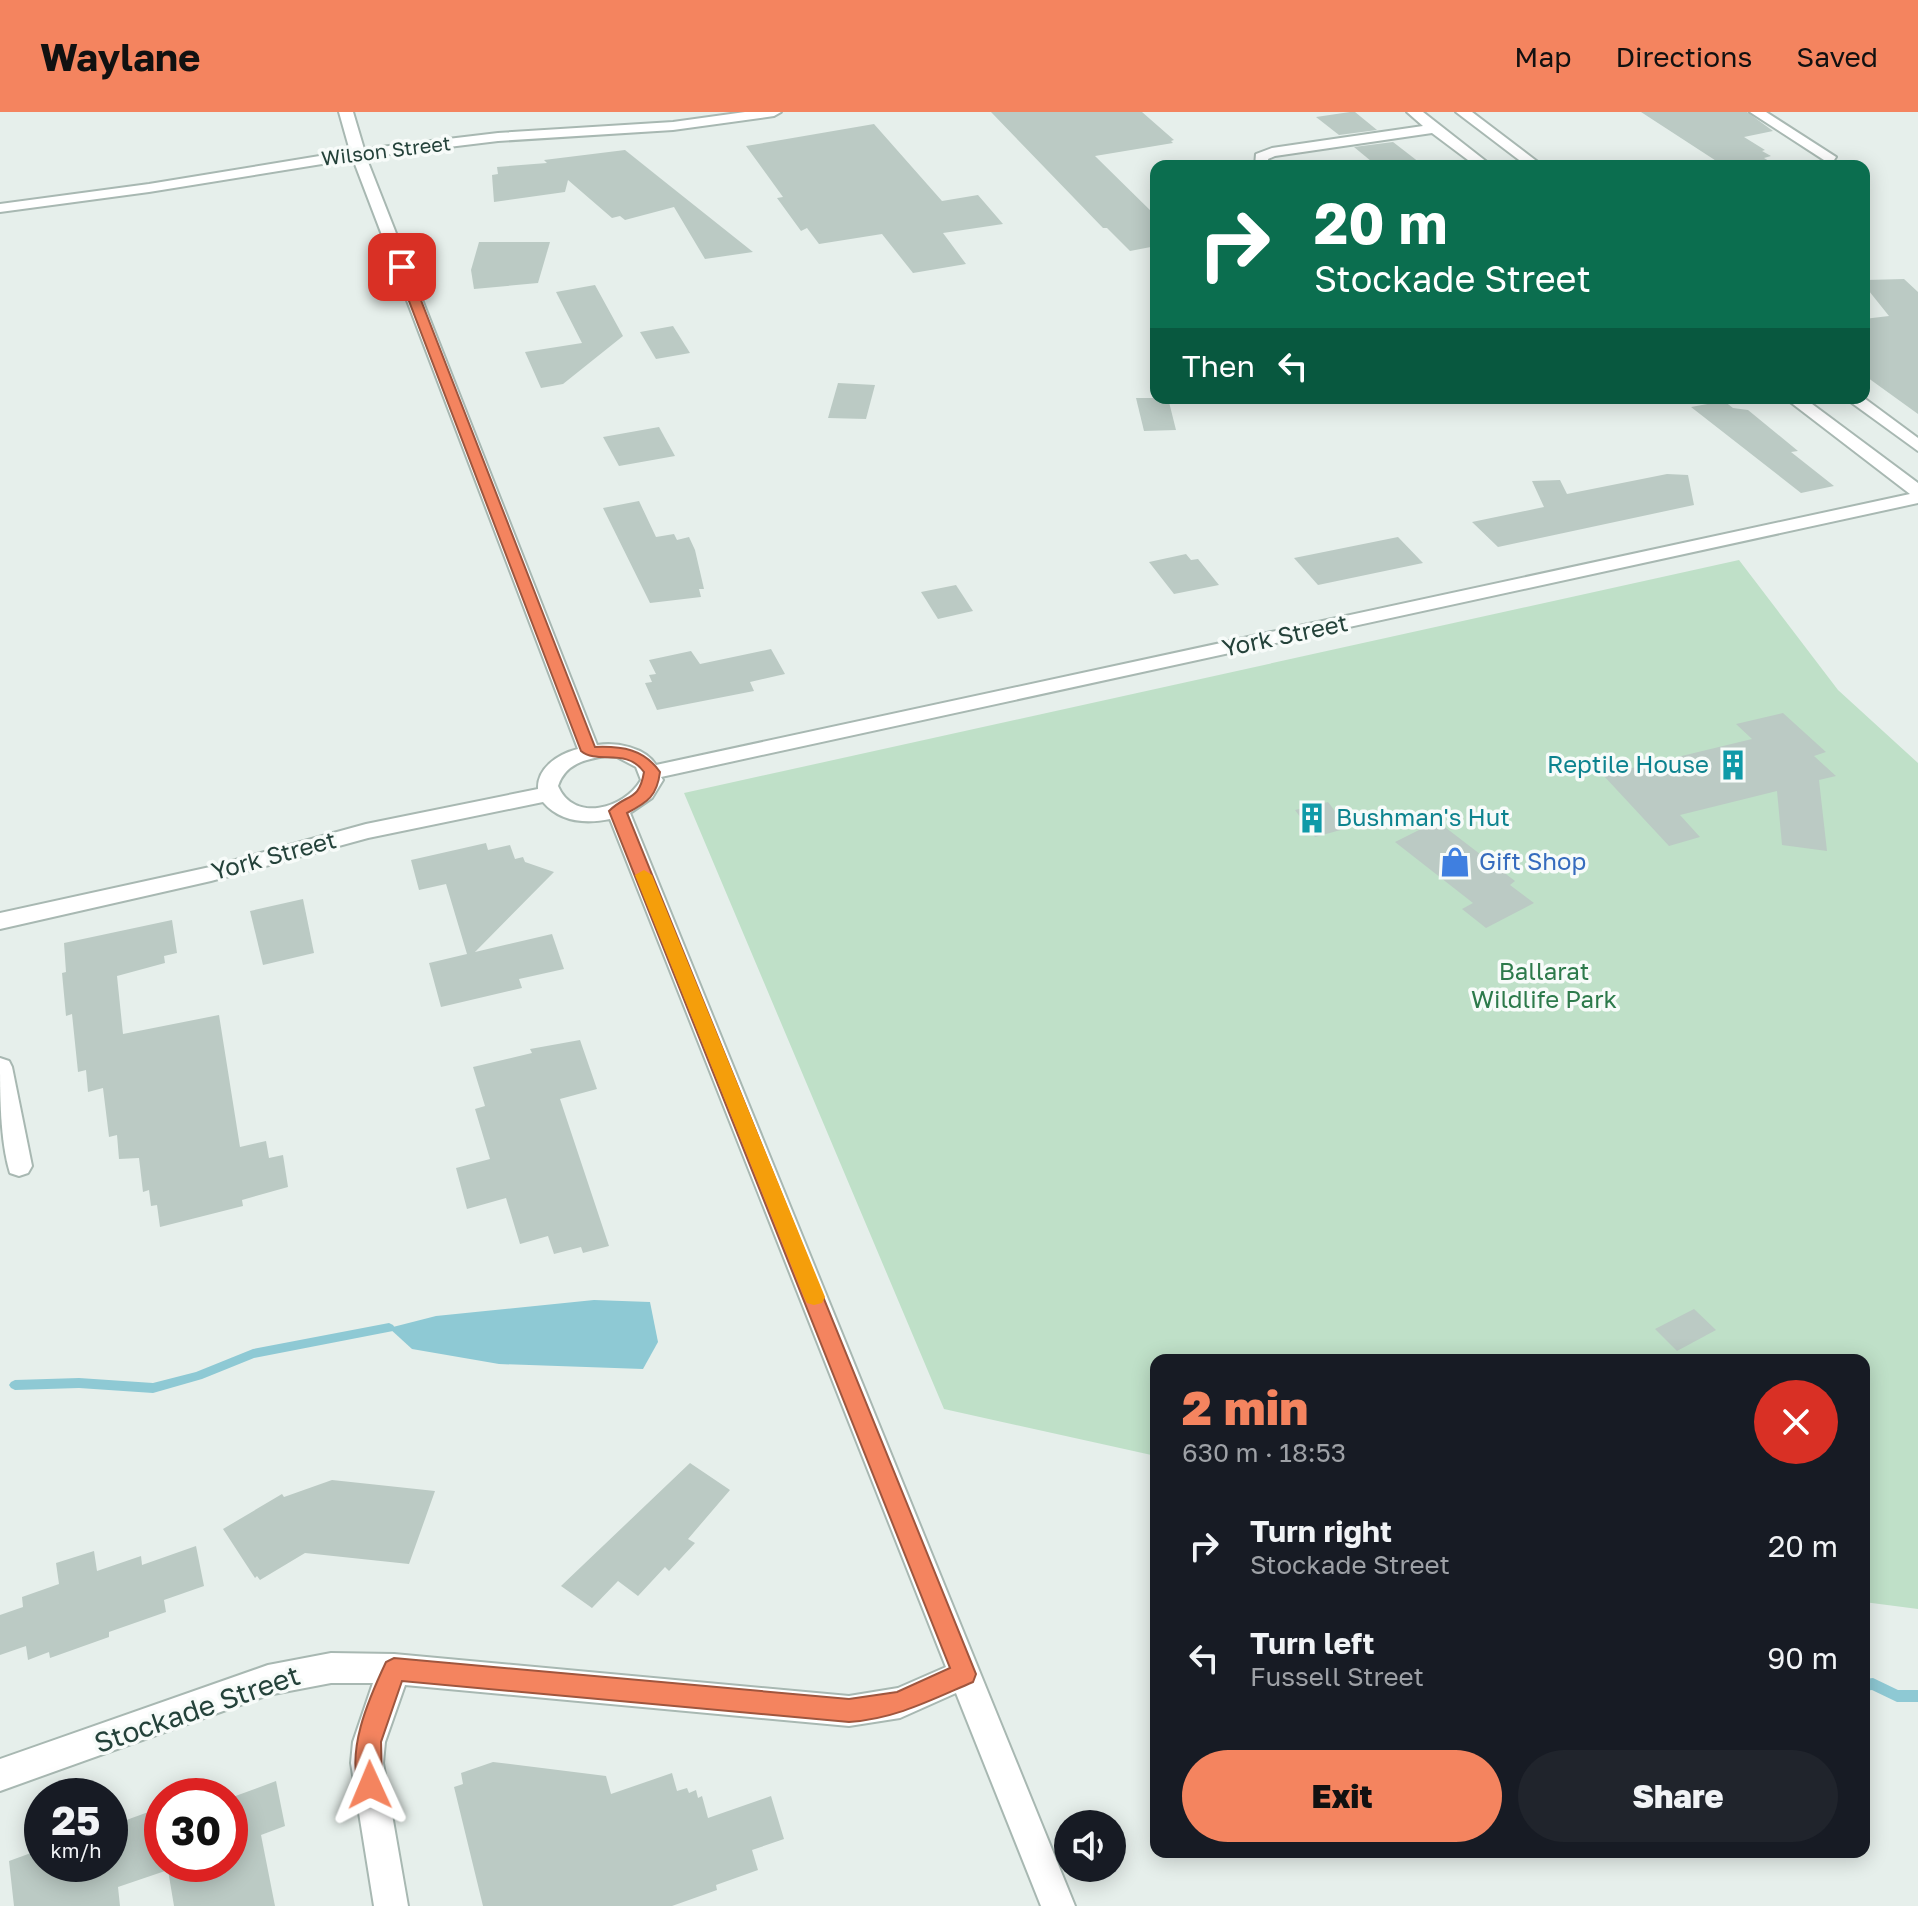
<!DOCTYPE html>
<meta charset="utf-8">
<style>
:root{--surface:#171b24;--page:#20242c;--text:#f1f3f6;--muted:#9ea1a6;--accent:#f4845f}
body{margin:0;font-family:"Golos Text",sans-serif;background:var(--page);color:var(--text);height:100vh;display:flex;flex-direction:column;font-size:30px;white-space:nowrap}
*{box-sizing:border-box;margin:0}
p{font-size:26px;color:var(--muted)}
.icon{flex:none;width:44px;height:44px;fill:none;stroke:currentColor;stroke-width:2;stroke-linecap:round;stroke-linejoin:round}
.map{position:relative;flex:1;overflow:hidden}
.sheet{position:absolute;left:1150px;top:1242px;width:720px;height:504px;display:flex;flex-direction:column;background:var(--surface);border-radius:16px;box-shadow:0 4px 20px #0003}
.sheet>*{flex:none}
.top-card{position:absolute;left:1150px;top:48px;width:720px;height:244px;border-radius:16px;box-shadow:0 4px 20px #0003;background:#0b6e4f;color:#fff;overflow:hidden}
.controls{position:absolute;left:1054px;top:1698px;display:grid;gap:16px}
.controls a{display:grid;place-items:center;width:72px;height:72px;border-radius:50%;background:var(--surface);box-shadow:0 4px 20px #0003;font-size:40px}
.speed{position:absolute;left:24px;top:1666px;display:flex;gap:16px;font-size:40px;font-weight:700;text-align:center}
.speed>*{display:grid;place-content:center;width:104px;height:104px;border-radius:50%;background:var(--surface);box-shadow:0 4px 20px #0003;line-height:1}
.speed small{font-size:20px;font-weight:400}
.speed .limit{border:12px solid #d22;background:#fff;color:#111}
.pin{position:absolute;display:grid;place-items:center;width:68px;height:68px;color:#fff;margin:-34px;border-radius:16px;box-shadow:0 4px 12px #0006}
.me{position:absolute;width:88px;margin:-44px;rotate:359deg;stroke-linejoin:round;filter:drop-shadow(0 0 6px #0008)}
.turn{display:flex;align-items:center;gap:28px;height:168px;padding:0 32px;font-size:36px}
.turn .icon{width:104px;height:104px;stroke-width:2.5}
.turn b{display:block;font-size:56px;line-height:68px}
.then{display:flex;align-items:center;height:76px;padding:0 32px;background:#0003;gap:16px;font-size:30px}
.round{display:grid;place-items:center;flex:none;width:84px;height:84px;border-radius:42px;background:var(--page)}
.headline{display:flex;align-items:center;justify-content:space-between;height:136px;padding:0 32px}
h1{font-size:48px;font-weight:800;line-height:60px;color:var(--accent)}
.primary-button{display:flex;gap:16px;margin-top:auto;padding:16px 32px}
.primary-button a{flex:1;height:92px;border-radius:48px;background:var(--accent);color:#111;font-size:32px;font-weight:800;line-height:92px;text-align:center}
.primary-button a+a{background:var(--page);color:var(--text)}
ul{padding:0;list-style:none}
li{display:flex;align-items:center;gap:24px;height:112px;padding:0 32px}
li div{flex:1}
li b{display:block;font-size:30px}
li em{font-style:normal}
header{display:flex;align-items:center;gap:48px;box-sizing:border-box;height:112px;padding:0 40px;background:var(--accent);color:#111}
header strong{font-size:38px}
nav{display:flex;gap:44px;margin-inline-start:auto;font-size:28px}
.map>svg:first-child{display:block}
.green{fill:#bfe0c8}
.water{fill:#8ec9d4}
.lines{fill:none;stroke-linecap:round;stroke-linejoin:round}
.stream{fill:#8ec9d4;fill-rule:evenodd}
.building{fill:#bbcac4}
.minor-casing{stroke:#a8b8b2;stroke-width:4}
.minor{fill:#fff;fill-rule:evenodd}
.route{fill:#f4845f;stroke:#9f563e;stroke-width:2}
.slow{fill:#f59e0b}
.labels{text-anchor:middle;stroke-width:7;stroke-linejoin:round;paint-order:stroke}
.far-street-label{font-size:20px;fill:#24423a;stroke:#f7fbf9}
.street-label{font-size:24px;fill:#24423a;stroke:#f7fbf9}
.culture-label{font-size:24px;fill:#0d838f;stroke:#f7fbf9;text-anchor:end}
.shop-label{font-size:24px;fill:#366cbe;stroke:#f7fbf9;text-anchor:start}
.park-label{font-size:24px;fill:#2d7a4b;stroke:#f7fbf9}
.near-street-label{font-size:28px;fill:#24423a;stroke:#f7fbf9}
</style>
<header>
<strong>Waylane</strong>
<nav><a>Map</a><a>Directions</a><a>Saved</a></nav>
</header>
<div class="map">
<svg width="1918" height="1794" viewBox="0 0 1918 1794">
<rect width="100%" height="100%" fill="#e6efeb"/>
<path class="green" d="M 1739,448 L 1838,578 L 1918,651 L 1918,1497 L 1864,1490 L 1864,1248 L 1156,1248 L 1156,1344 L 944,1297 L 684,681 Z"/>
<path class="water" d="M 594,1188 L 650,1190 L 658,1230 L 643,1257 L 499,1252 L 412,1237 L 389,1216 L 436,1204 Z"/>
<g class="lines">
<g class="stream">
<path d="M 389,1211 L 393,1213 L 395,1216 L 393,1219 L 254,1246 L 202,1267 L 153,1281 L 79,1276 L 15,1278 L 11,1276 L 9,1273 L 11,1270 L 15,1268 L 79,1266 L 153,1271 L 196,1260 L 253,1237 Z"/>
<path d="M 1873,1566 L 1898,1578 L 1918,1578 L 1918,1590 L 1897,1590 L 1872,1578 L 1864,1579 L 1864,1567 Z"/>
</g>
</g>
<g class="building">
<path d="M 991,0 L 1142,0 L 1174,28 L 1171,29 L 1173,31 L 1095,44 L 1156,104 L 1156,134 L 1130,139 L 1107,116 L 1103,116 Z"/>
<path d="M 1350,0 L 1355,0 L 1377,18 L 1339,23 L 1316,5 Z"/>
<path d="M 1641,0 L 1747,0 L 1773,19 L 1744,25 L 1765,38 L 1762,39 L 1771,44 L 1764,46 L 1777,54 L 1724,54 Z"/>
<path d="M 874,12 L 942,89 L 978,83 L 1003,112 L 943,121 L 966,152 L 913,161 L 882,122 L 819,132 L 807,116 L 801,119 L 777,86 L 783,85 L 746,34 Z"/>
<path d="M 1393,30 L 1424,54 L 1377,54 L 1354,35 Z"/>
<path d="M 625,38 L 660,66 L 753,140 L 705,147 L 674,95 L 625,108 L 620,104 L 612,106 L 568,68 L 565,80 L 494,90 L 492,63 L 498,62 L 497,55 L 547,51 L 544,48 Z"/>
<path d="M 479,130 L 550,130 L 538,171 L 474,177 L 471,158 Z"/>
<path d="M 1904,167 L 1918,180 L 1918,302 L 1864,263 L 1864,207 L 1889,204 L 1865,174 L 1870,174 L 1866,168 Z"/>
<path d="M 595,173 L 623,224 L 563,272 L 541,276 L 525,240 L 582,231 L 556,180 Z"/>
<path d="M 673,214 L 690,241 L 656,247 L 640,220 Z"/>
<path d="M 838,271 L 875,273 L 866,307 L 828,306 Z"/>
<path d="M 1136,286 L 1168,286 L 1176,318 L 1144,319 Z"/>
<path d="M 1724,289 L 1733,296 L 1748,298 L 1798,339 L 1791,340 L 1834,374 L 1801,381 L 1691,295 Z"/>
<path d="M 659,315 L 675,344 L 619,354 L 603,325 Z"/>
<path d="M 1667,362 L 1688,363 L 1694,393 L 1498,435 L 1472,410 L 1544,395 L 1532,369 L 1560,368 L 1567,382 Z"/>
<path d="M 639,389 L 656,425 L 674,422 L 677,428 L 689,425 L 695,438 L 704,477 L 699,477 L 701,485 L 650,491 L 603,396 Z"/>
<path d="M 1398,425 L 1423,451 L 1318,473 L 1294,446 Z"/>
<path d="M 1186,442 L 1191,448 L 1198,447 L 1219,473 L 1174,482 L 1149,450 Z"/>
<path d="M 956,473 L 973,499 L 938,507 L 921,480 Z"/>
<path d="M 771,537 L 785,562 L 750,570 L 754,579 L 657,598 L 645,571 L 652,570 L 649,563 L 656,562 L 649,548 L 691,539 L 700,552 Z"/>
<path d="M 1783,601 L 1826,640 L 1814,644 L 1836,664 L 1819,668 L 1827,739 L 1782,733 L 1777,679 L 1680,703 L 1700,725 L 1669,734 L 1603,663 L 1752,627 L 1736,612 Z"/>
<path d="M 1328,690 L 1348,716 L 1315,725 L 1295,698 Z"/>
<path d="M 1437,709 L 1515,769 L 1510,773 L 1534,791 L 1486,816 L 1462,797 L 1473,791 L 1395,730 Z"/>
<path d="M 486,731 L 488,738 L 510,733 L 515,747 L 523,745 L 525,750 L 554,760 L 475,840 L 552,822 L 564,857 L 519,867 L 522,876 L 441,895 L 429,851 L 467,842 L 446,772 L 419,778 L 411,748 Z"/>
<path d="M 303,787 L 314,841 L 263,853 L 250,799 Z"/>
<path d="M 172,808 L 177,841 L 164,844 L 165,851 L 117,864 L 123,922 L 219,903 L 240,1035 L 266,1029 L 269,1046 L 283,1043 L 288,1075 L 242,1088 L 243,1094 L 160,1115 L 157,1093 L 151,1094 L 149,1078 L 143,1080 L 139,1046 L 119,1047 L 117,1023 L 109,1025 L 103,976 L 88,980 L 86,958 L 78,960 L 72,902 L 66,904 L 62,861 L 66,860 L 64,831 Z"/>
<path d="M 580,928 L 597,977 L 560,987 L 609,1134 L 583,1141 L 581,1135 L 554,1142 L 548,1124 L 520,1132 L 506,1086 L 467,1097 L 456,1056 L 490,1047 L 475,997 L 485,994 L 473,955 L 532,941 L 530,937 Z"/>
<path d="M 1694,1197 L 1716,1218 L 1677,1239 L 1655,1217 Z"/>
<path d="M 690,1351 L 730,1378 L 688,1427 L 695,1431 L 669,1459 L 665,1455 L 638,1484 L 618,1469 L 592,1496 L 561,1474 Z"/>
<path d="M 332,1368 L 435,1379 L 409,1452 L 305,1441 L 260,1468 L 257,1464 L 255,1466 L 223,1417 L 282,1382 L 284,1385 Z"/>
<path d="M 196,1434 L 204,1474 L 164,1488 L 166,1500 L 109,1520 L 109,1525 L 50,1546 L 49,1540 L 28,1548 L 26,1534 L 0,1543 L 0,1503 L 23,1495 L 22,1485 L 59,1472 L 56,1451 L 94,1439 L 97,1459 L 141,1444 L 142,1453 Z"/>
<path d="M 493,1650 L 606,1664 L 611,1682 L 672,1661 L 677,1679 L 687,1676 L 689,1681 L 696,1678 L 698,1686 L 702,1684 L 708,1706 L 771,1684 L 784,1727 L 752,1738 L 758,1758 L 716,1773 L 717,1778 L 672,1794 L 483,1794 L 454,1675 L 463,1672 L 461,1661 Z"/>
<path d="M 276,1669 L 285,1714 L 261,1723 L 275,1794 L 174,1794 L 168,1758 L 118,1775 L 120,1794 L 14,1794 L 9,1749 L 42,1737 L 42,1752 L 110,1752 L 110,1714 L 162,1695 L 162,1752 L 230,1752 L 230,1686 Z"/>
</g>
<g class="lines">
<g class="minor-casing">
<g id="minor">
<path d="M 339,0 L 353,0 L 364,37 L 498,21 L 673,10 L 745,0 L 781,0 L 774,4 L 673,18 L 498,29 L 366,45 L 597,633 C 616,630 645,635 656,653 L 1910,382 L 1785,286 L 1804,286 L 1918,371 L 1918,391 L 661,665 L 663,668 L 652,686 L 630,701 L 1075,1794 L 1041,1794 L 956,1581 L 900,1606 L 849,1614 L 405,1573 L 385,1630 L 383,1651 L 408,1794 L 374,1794 L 351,1651 L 353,1630 L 373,1571 L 331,1571 L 268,1583 L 0,1679 L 0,1647 L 268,1553 L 331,1541 L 394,1542 L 849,1584 L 898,1576 L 946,1555 L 610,707 C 586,712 560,710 543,690 L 368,726 L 211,769 L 0,817 L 0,801 L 210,755 L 366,712 L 538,677 C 537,656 558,642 578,637 L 353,47 L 149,80 L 0,100 L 0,92 L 149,72 L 350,39 ZM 606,644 L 617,645 L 636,655 L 641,668 C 624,697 574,711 558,674 C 565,652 585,647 606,644 Z"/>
<path d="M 1407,0 L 1423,0 L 1492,54 L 1476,54 L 1432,21 L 1275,44 L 1268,47 L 1269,54 L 1255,54 L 1256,42 L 1272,36 L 1423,14 Z"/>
<path d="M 1456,0 L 1472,0 L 1543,54 L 1527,54 Z"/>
<path d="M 1750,0 L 1766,0 L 1836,45 L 1834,48 L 1824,48 Z"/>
<path d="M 1845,286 L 1864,286 L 1918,326 L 1918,339 Z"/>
<path d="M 0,946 L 9,949 L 12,955 L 32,1054 L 28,1061 L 19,1064 L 10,1061 C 0,1029 0,981 0,946 Z"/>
</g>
</g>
<use href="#minor" class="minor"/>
</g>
<path class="route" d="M 402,152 L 408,155 L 595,635 C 622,634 644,637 660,660 C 657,684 648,690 627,701 L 976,1562 L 973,1570 C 931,1588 895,1607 849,1610 L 402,1569 L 381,1630 L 382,1673 L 378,1681 L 370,1685 L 361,1681 C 344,1642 369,1586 386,1550 L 394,1546 L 849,1587 L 897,1580 L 950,1556 L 609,699 C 627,681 639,690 644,660 C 626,635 598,653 581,639 L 396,155 Z"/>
<path class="slow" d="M 644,758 L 652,763 L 825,1185 L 822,1191 L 814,1193 L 807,1191 L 804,1185 L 635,763 Z"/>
<defs>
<g id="building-bare" transform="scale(2.4)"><path d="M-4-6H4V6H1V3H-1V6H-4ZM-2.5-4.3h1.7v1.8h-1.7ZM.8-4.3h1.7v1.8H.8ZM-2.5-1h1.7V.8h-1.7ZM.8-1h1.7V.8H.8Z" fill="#0f9aa8" stroke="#f7fbf9" stroke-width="2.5" paint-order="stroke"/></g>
<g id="shop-bare" transform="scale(2.4)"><path d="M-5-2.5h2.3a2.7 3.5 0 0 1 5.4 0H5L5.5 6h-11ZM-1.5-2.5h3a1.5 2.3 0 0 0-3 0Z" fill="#3f7fe0" stroke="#f7fbf9" stroke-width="2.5" paint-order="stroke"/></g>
</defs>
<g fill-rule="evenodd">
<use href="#building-bare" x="1733" y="653"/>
<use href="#building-bare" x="1312" y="706"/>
<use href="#shop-bare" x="1455" y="750"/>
</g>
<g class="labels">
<g class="far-street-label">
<text transform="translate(386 39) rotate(-7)" y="7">Wilson Street</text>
</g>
<g class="street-label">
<text transform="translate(1285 524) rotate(-12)" y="8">York Street</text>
<text transform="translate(274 744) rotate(-15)" y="8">York Street</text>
</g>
<g class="culture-label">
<text x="1709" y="661">Reptile House</text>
<text x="1336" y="714" text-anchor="start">Bushman's Hut</text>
</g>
<g class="shop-label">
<text x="1479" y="758">Gift Shop</text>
</g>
<g class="park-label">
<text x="1544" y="868">Ballarat<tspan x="1544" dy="28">Wildlife Park</tspan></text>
</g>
<g class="near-street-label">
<text transform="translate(197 1597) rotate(-19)" y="10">Stockade Street</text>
</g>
</g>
</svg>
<div class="controls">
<a><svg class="icon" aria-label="sound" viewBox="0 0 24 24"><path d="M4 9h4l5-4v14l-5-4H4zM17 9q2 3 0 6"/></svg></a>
</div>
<div class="speed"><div>25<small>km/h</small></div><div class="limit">30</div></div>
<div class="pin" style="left:402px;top:155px;background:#d93025"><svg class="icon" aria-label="arrive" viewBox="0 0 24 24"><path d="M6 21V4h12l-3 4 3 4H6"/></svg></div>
<svg class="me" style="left:370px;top:1673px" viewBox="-20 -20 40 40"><path d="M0-17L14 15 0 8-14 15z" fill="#f4845f" stroke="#fff" stroke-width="4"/></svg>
<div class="top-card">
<div class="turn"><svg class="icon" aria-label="right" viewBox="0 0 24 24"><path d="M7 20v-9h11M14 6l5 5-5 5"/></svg><div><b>20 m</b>Stockade Street</div></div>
<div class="then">Then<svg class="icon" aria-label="left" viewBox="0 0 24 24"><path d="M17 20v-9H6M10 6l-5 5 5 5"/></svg></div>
</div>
<section class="sheet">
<div class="headline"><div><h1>2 min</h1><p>630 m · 18:53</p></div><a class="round" style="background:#d93025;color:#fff"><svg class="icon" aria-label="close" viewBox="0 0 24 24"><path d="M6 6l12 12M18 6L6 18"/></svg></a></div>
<ul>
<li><svg class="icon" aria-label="right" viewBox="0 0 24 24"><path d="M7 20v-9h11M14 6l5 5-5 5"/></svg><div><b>Turn right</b><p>Stockade Street</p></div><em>20 m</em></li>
<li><svg class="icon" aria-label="left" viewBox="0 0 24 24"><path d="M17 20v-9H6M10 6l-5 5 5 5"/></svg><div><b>Turn left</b><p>Fussell Street</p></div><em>90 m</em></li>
</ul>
<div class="primary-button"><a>Exit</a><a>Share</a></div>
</section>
</div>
